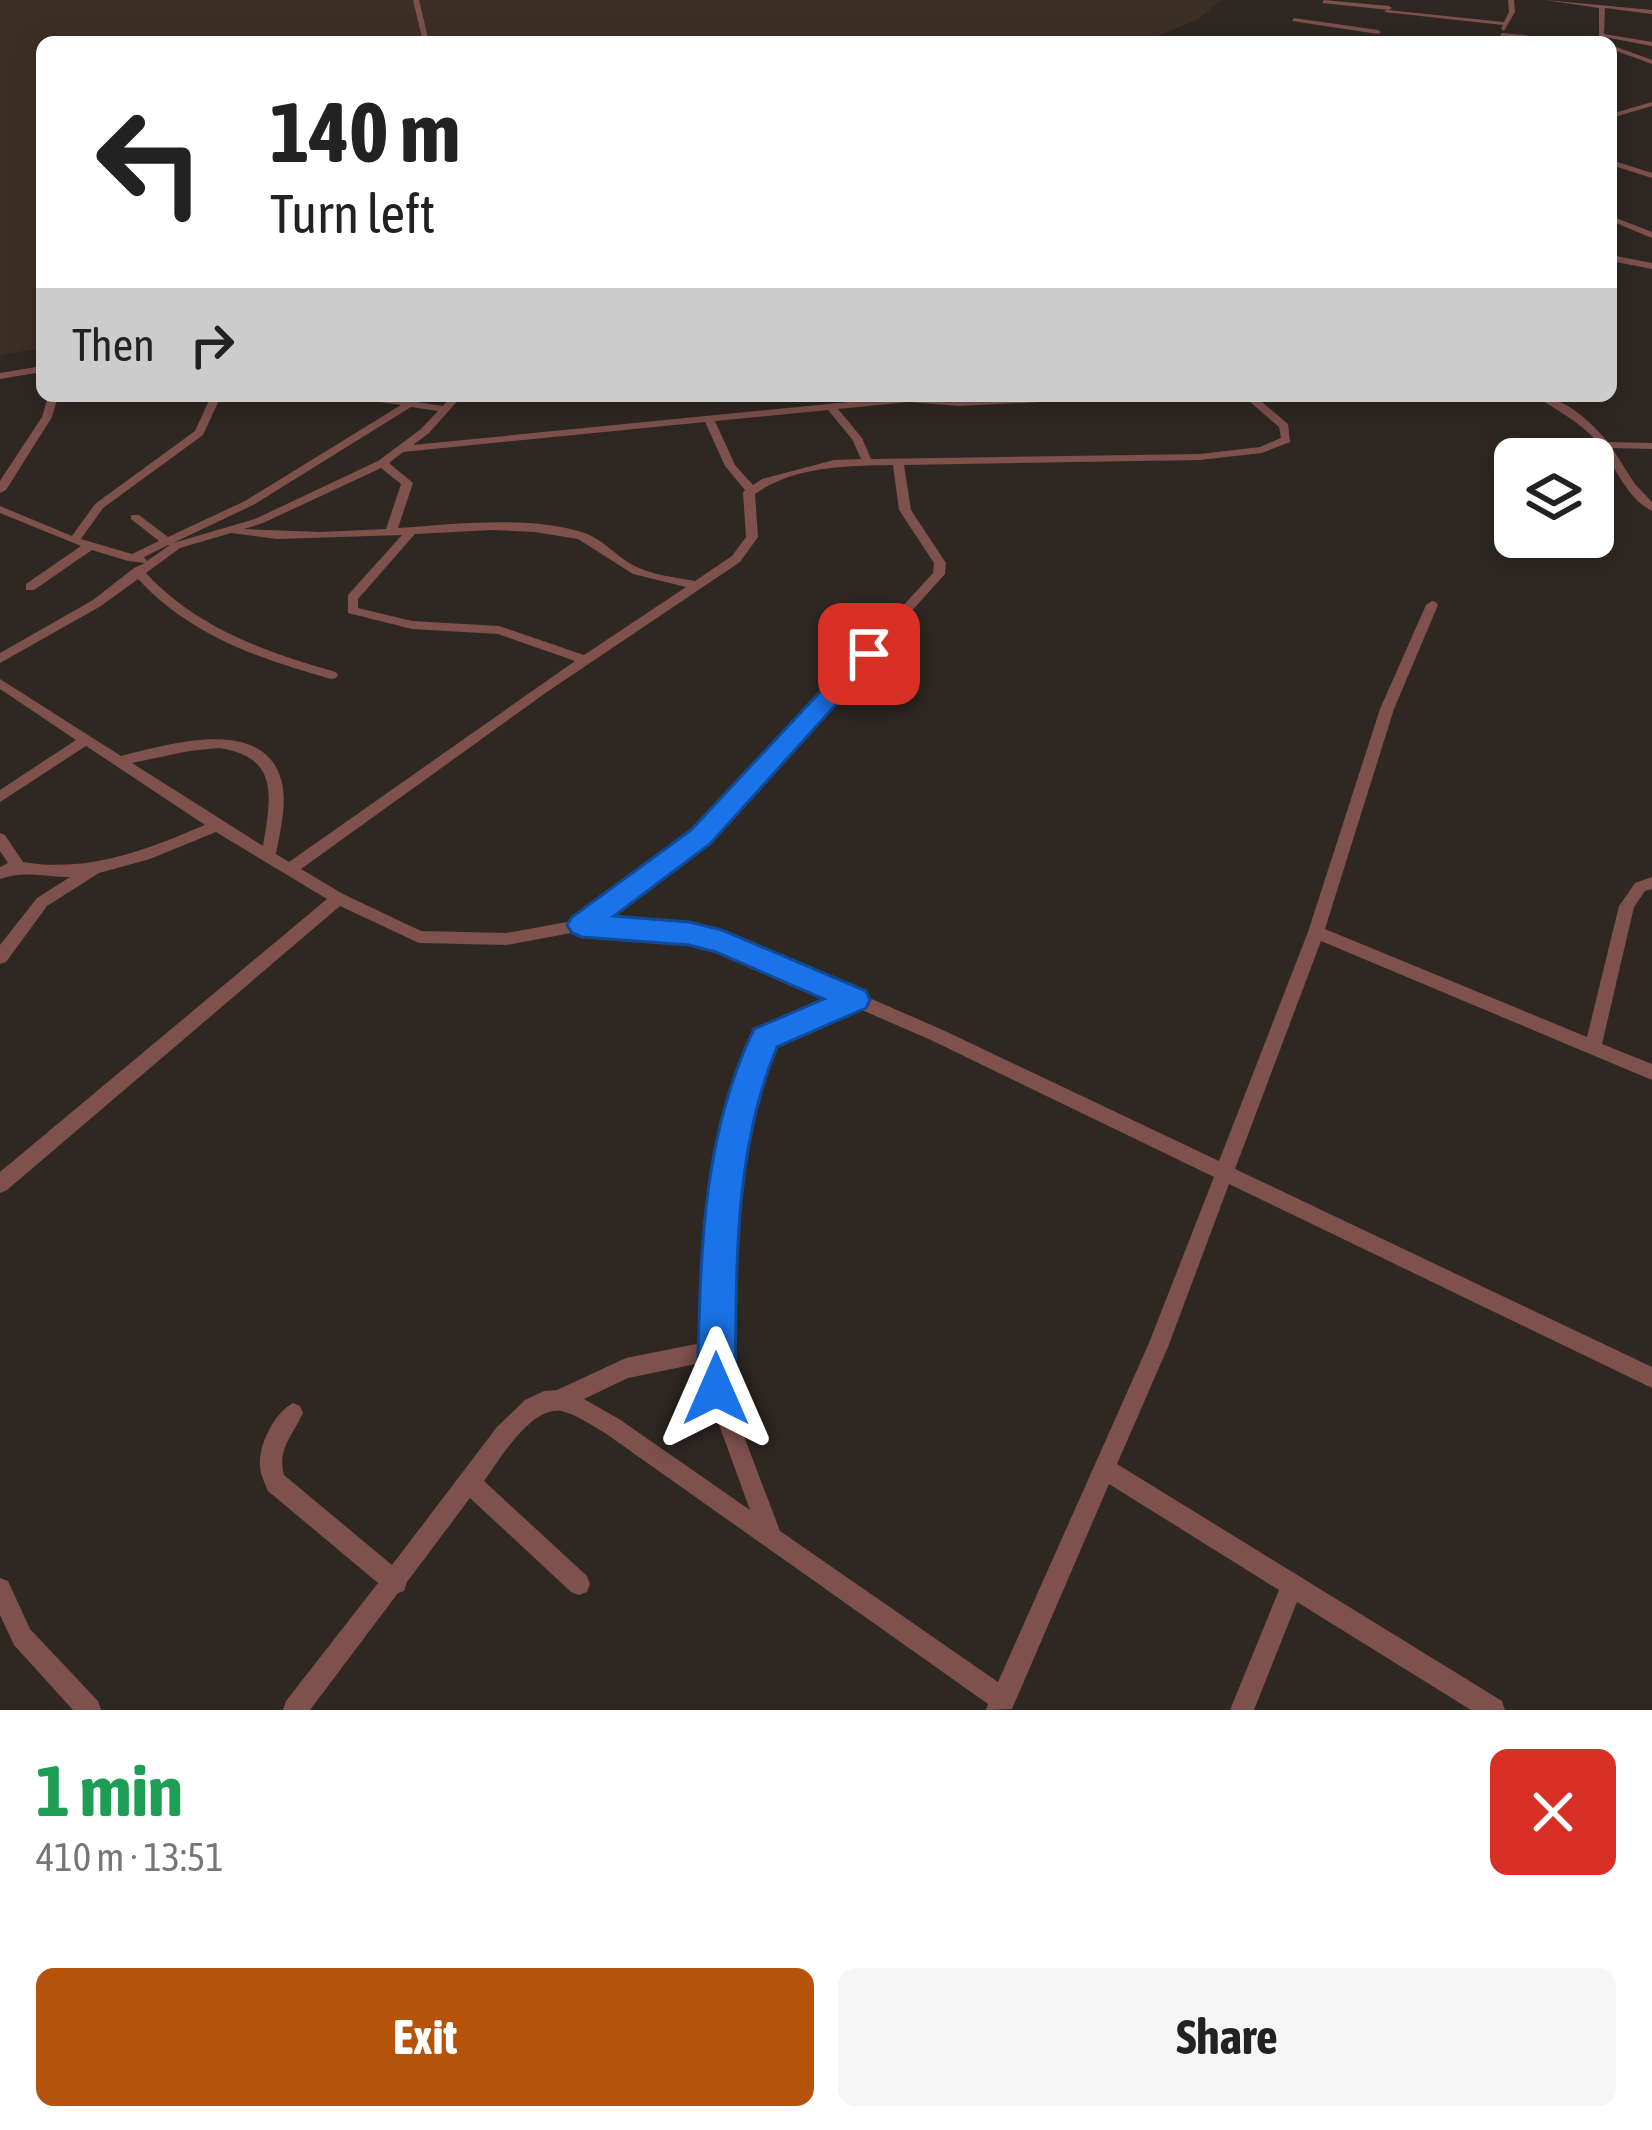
<!DOCTYPE html>
<meta charset="utf-8">
<style>
:root{--surface:#fff;--page:#f6f6f6;--text:#222;--muted:#767676;--accent:#b45309}
body{margin:0;font-family:"Asap Condensed",sans-serif;background:var(--page);color:var(--text);height:100vh;display:flex;flex-direction:column;font-size:45px;white-space:nowrap}
*{box-sizing:border-box;margin:0}
p{font-size:39px;color:var(--muted)}
.icon{flex:none;width:66px;height:66px;fill:none;stroke:currentColor;stroke-width:2;stroke-linecap:round;stroke-linejoin:round}
.map{position:relative;height:1710px;overflow:hidden}
.details{display:flex;flex-direction:column;background:var(--surface);flex:1}
.details>*{flex:none}
.guide{position:absolute;left:36px;top:36px;width:1581px;height:366px;border-radius:18px;box-shadow:0 6px 30px #0003;background:#fff;color:var(--text);overflow:hidden}
.buttons{position:absolute;left:1494px;top:438px;display:grid;gap:24px}
.buttons a{display:grid;place-items:center;width:120px;height:120px;border-radius:18px;background:var(--surface);box-shadow:0 6px 30px #0003;font-size:60px}
.pin{position:absolute;display:grid;place-items:center;width:102px;height:102px;color:#fff;margin:-51px;border-radius:24px;box-shadow:0 6px 18px #0006}
.me{position:absolute;width:132px;margin:-66px;rotate:0deg;stroke-linejoin:round;filter:drop-shadow(0 0 9px #0008)}
.turn{display:flex;align-items:center;gap:42px;height:252px;padding:0 36px;font-size:54px}
.turn .icon{width:156px;height:156px;stroke-width:2.5}
.turn b{display:block;font-size:84px;line-height:102px}
.then{display:flex;align-items:center;height:114px;padding:0 36px;background:#0003;gap:24px;font-size:45px}
.round{display:grid;place-items:center;flex:none;width:126px;height:126px;border-radius:18px;background:var(--page)}
.headline{display:flex;align-items:center;justify-content:space-between;height:204px;padding:0 36px}
h1{font-size:72px;font-weight:700;line-height:90px;color:#1e9e55}
.cta{display:flex;gap:24px;margin-top:auto;padding:24px 36px}
.cta a{flex:1;height:138px;border-radius:18px;background:var(--accent);color:#fff;font-size:48px;font-weight:700;line-height:138px;text-align:center}
.cta a+a{background:var(--page);color:var(--text)}
.map>svg:first-child{display:block}
.built{fill:#3c2f26}
.lines{fill:none;stroke-linecap:round;stroke-linejoin:round}
.minor{fill:#7e514d;fill-rule:evenodd}
.route{fill:#1a73e8;stroke:#114b97;stroke-width:3}
</style>
<div class="map">
<svg width="1652" height="1710" viewBox="0 0 1652 1710">
<rect width="100%" height="100%" fill="#2f2722"/>
<path class="built" d="M 0,0 L 1221,0 L 1197,20 L 1142,42 L 42,42 L 42,348 L 0,355 Z"/>
<g class="lines">
<g class="minor">
<path d="M 413,0 L 419,0 L 429,42 L 423,42 Z"/>
<path d="M 1324,0 L 1389,6 L 1392,8 L 1389,10 L 1322,3 Z"/>
<path d="M 1508,0 L 1514,0 L 1515,12 L 1504,31 L 1501,29 L 1503,25 L 1384,12 L 1387,10 L 1504,22 L 1509,12 Z"/>
<path d="M 1545,0 L 1652,10 L 1652,14 L 1605,8 L 1604,34 L 1652,42 L 1652,46 L 1599,36 L 1599,8 Z"/>
<path d="M 1294,18 L 1378,30 L 1381,32 L 1378,34 L 1292,21 Z"/>
<path d="M 1502,33 L 1573,40 L 1576,42 L 1500,36 Z"/>
<path d="M 1611,45 L 1652,60 L 1652,64 L 1611,49 Z"/>
<path d="M 1652,102 L 1652,106 L 1611,118 L 1611,114 Z"/>
<path d="M 1611,160 L 1652,173 L 1652,178 L 1611,165 Z"/>
<path d="M 1611,216 L 1652,232 L 1652,238 L 1611,221 Z"/>
<path d="M 1611,255 L 1652,263 L 1652,269 L 1611,261 Z"/>
<path d="M 42,366 L 42,372 L 0,379 L 0,373 Z"/>
<path d="M 48,396 L 58,396 L 52,417 L 6,490 L 0,493 L 0,481 L 42,417 Z"/>
<path d="M 211,396 L 221,396 L 203,435 L 103,508 L 81,539 L 132,554 L 159,541 L 131,519 L 131,515 L 139,515 L 168,537 L 245,501 L 401,405 L 358,399 L 353,396 L 378,396 L 443,406 L 451,396 L 462,396 L 429,433 L 413,445 L 909,396 L 959,400 L 1107,396 L 1102,399 L 959,406 L 909,402 L 838,409 L 862,438 L 871,459 L 1200,454 L 1260,447 L 1281,438 L 1279,427 L 1249,401 L 1153,399 L 1148,396 L 1255,396 L 1288,424 L 1290,442 L 1262,453 L 1200,460 L 904,465 L 911,510 L 946,563 L 945,574 L 705,841 L 600,920 L 689,927 L 728,936 L 945,1031 L 1219,1161 L 1308,932 L 1380,709 L 1426,605 L 1432,601 L 1436,602 L 1438,605 L 1394,709 L 1325,929 L 1587,1037 L 1619,906 L 1635,883 L 1652,877 L 1652,889 L 1645,891 L 1634,907 L 1602,1044 L 1652,1064 L 1652,1080 L 1321,941 L 1235,1169 L 1652,1367 L 1652,1388 L 1229,1184 L 1168,1347 L 1117,1464 L 1502,1701 L 1505,1710 L 1471,1710 L 1297,1602 L 1254,1710 L 1230,1710 L 1279,1590 L 1109,1484 L 1012,1709 L 986,1710 L 988,1704 L 605,1433 C 591,1425 576,1414 561,1411 C 531,1406 500,1459 484,1481 L 587,1576 L 590,1584 L 587,1592 L 579,1595 L 571,1592 L 470,1498 L 407,1582 L 404,1591 L 398,1593 L 310,1710 L 283,1710 L 286,1701 L 378,1583 L 268,1491 C 264,1481 259,1472 260,1462 C 260,1441 276,1412 293,1403 L 300,1406 L 303,1413 C 293,1435 277,1449 284,1475 L 392,1565 L 497,1427 L 525,1400 L 544,1391 L 557,1390 L 626,1358 L 706,1342 L 721,1138 L 732,1094 L 759,1033 L 838,999 L 719,947 L 689,939 L 582,931 L 506,945 L 419,943 L 340,906 L 7,1190 L 0,1193 L 0,1172 L 327,899 L 216,832 L 150,859 L 99,873 L 47,906 L 6,962 L 0,964 L 0,945 L 37,898 L 70,877 C 44,877 24,870 0,879 L 0,867 L 8,863 L 0,851 L 0,833 L 5,835 L 23,862 C 88,873 146,850 205,825 L 86,746 L 0,802 L 0,790 L 76,740 L 0,689 L 0,679 L 121,756 C 166,745 262,715 281,779 C 288,803 280,831 276,854 L 289,862 L 575,661 L 498,634 L 412,629 L 348,613 L 348,595 L 402,535 L 277,539 L 231,533 L 180,548 L 146,573 C 197,628 265,652 336,672 L 338,675 L 336,678 L 331,679 C 259,659 190,635 138,579 L 101,606 L 0,663 L 0,653 L 93,600 L 134,568 L 145,563 L 128,561 L 92,550 L 34,590 L 26,590 L 26,584 L 81,546 L 0,513 L 0,506 L 72,536 L 95,504 L 195,431 ZM 411,407 L 438,411 L 421,429 L 378,461 L 255,519 L 173,543 L 253,505 ZM 828,410 L 852,439 L 861,459 L 834,460 L 762,479 L 753,485 L 735,465 L 715,421 ZM 705,422 L 725,466 L 745,490 L 743,493 L 746,537 L 732,556 L 695,581 C 674,577 650,575 631,564 C 615,555 603,540 585,533 C 530,515 455,524 398,528 L 413,483 L 389,463 L 403,452 ZM 893,465 L 899,510 L 934,563 L 933,573 L 695,833 L 578,920 L 506,933 L 421,931 L 343,894 L 301,869 L 547,692 L 740,562 L 758,537 L 755,494 C 794,466 846,466 893,465 ZM 381,468 L 401,484 L 386,529 L 320,532 L 244,529 L 263,523 ZM 493,530 L 534,532 L 578,539 L 633,574 L 686,587 L 584,655 L 499,626 L 412,621 L 358,608 L 358,599 L 415,534 ZM 170,545 L 147,561 L 144,557 L 168,545 ZM 219,748 C 280,757 271,797 263,846 L 132,763 L 189,751 ZM 855,1007 L 933,1041 L 1214,1177 L 1149,1343 L 998,1682 L 780,1531 L 726,1389 L 726,1350 L 739,1138 L 750,1094 L 771,1043 ZM 706,1362 L 706,1389 L 750,1510 L 619,1419 L 584,1399 L 628,1378 Z"/>
<path d="M 1536,396 C 1564,396 1590,421 1608,442 L 1652,443 L 1652,449 L 1612,448 L 1635,484 L 1652,502 L 1652,511 C 1625,497 1616,466 1598,443 C 1581,422 1557,411 1536,396 Z"/>
<path d="M 0,1578 L 8,1581 L 30,1629 L 98,1701 L 101,1710 L 73,1710 L 14,1645 L 0,1615 Z"/>
</g>
</g>
<path class="route" d="M 869,646 L 881,654 L 877,659 L 710,844 L 614,916 L 689,922 L 722,930 L 866,991 L 870,1000 L 866,1008 L 777,1047 C 732,1156 737,1273 735,1389 L 729,1403 L 716,1408 L 703,1403 L 697,1389 C 701,1265 699,1142 754,1029 L 824,999 L 716,952 L 689,945 L 582,937 L 572,933 L 567,925 L 572,917 L 691,830 L 861,648 Z"/>
</svg>
<div class="buttons">
<a><svg class="icon" aria-label="layers" viewBox="0 0 24 24"><path d="M12 4l9 5-9 5-9-5zM3 14l9 5 9-5"/></svg></a>
</div>
<div class="pin" style="left:869px;top:654px;background:#d93025"><svg class="icon" aria-label="arrive" viewBox="0 0 24 24"><path d="M6 21V4h12l-3 4 3 4H6"/></svg></div>
<svg class="me" style="left:716px;top:1389px" viewBox="-20 -20 40 40"><path d="M0-17L14 15 0 8-14 15z" fill="#1a73e8" stroke="#fff" stroke-width="4"/></svg>
<div class="guide">
<div class="turn"><svg class="icon" aria-label="left" viewBox="0 0 24 24"><path d="M17 20v-9H6M10 6l-5 5 5 5"/></svg><div><b>140 m</b>Turn left</div></div>
<div class="then">Then<svg class="icon" aria-label="right" viewBox="0 0 24 24"><path d="M7 20v-9h11M14 6l5 5-5 5"/></svg></div>
</div>
</div>
<section class="details">
<div class="headline"><div><h1>1 min</h1><p>410 m · 13:51</p></div><a class="round" style="background:#d93025;color:#fff"><svg class="icon" aria-label="close" viewBox="0 0 24 24"><path d="M6 6l12 12M18 6L6 18"/></svg></a></div>
<div class="cta"><a>Exit</a><a>Share</a></div>
</section>
